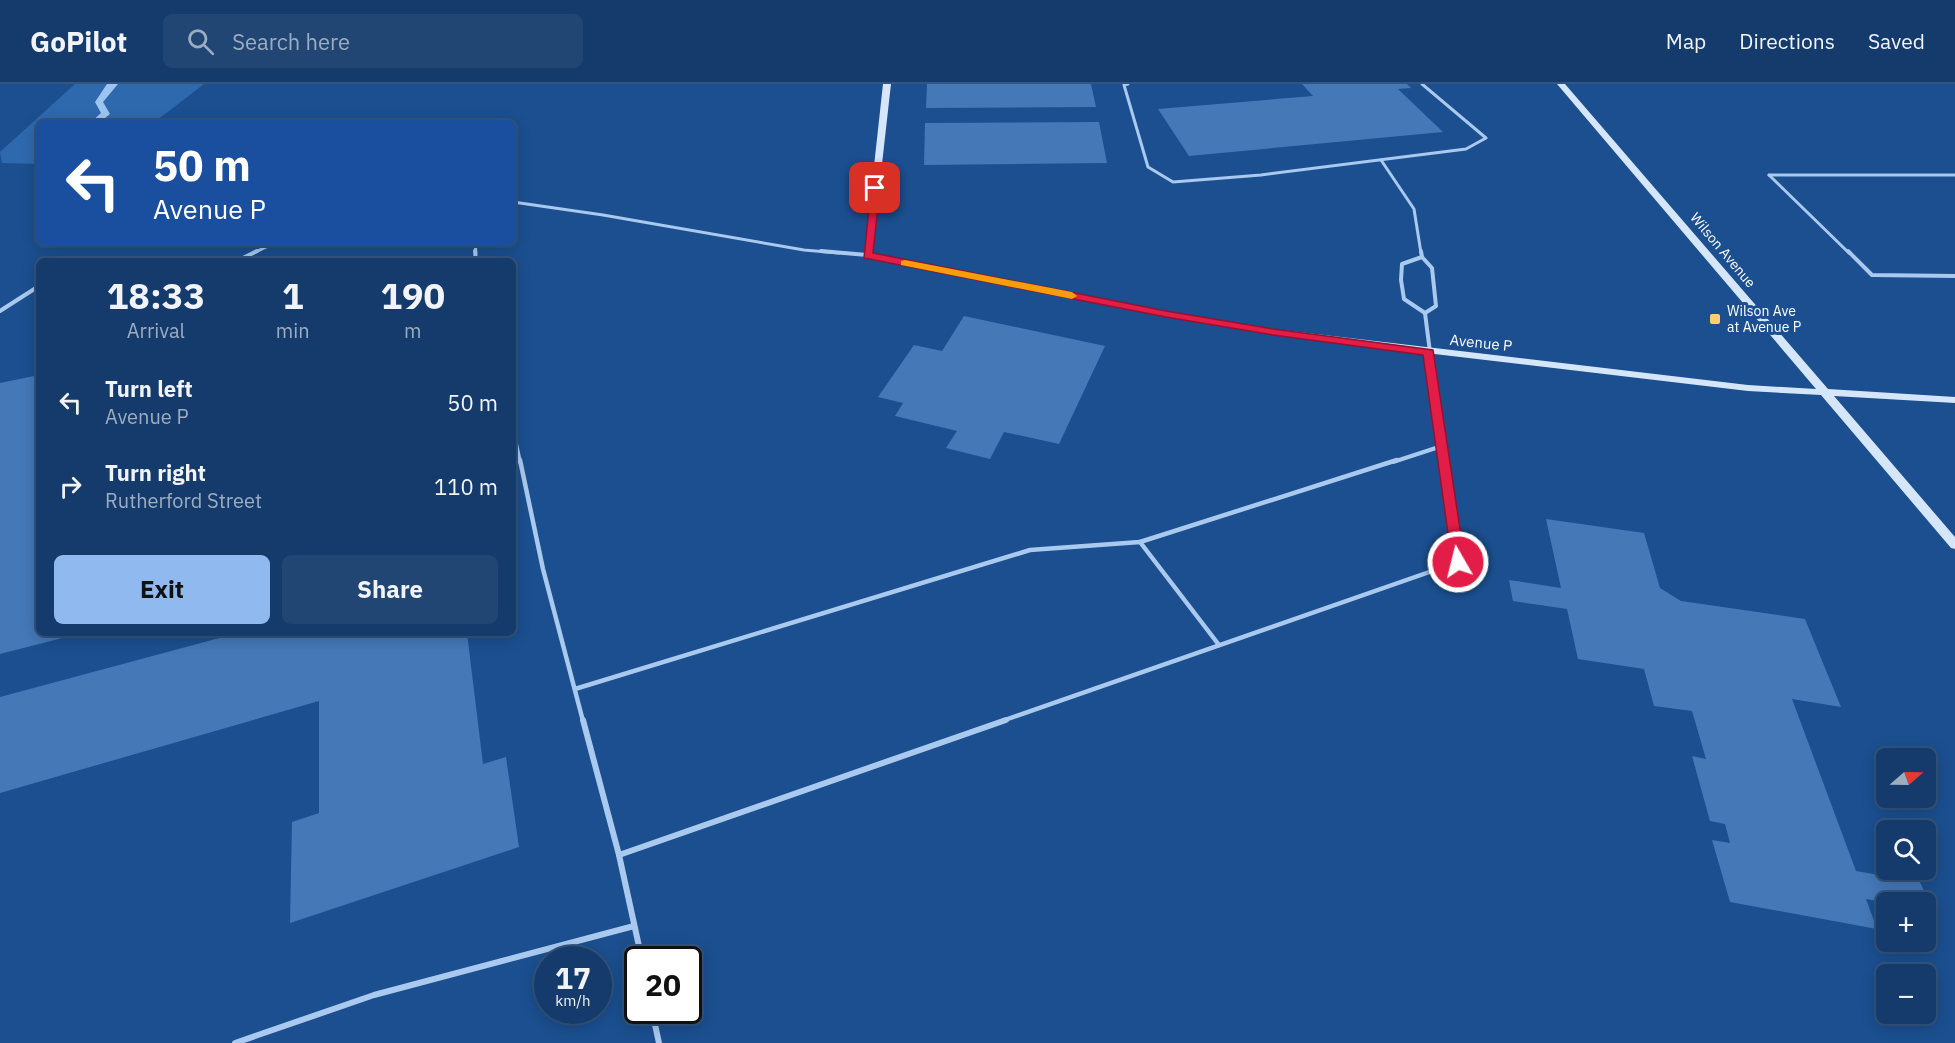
<!DOCTYPE html>
<meta charset="utf-8">
<style>
:root{--surface:#143b6b;--page:#214673;--text:#f1f3f6;--muted:#9dadc1;--line:#33557e;--accent:#90b9f0}
body{margin:0;font-family:"IBM Plex Sans",sans-serif;background:var(--page);color:var(--text);height:100vh;display:flex;flex-direction:column;font-size:22px;white-space:nowrap}
*{box-sizing:border-box;margin:0}
p{font-size:20px;color:var(--muted)}
.icon{flex:none;width:33px;height:33px;fill:none;stroke:currentColor;stroke-width:2;stroke-linecap:round;stroke-linejoin:round}
.map{position:relative;flex:1;overflow:hidden}
.sheet{position:absolute;left:36px;top:174px;width:480px;height:378px;display:flex;flex-direction:column;background:var(--surface);border-radius:9px;box-shadow:0 3px 15px #0003,0 0 0 2px var(--line)}
.sheet>*{flex:none}
.guide{position:absolute;left:36px;top:36px;width:480px;height:126px;border-radius:9px;box-shadow:0 3px 15px #0003,0 0 0 2px var(--line);background:#1a4fa0;color:#fff;overflow:hidden}
.needle{width:39px;rotate:70deg}
.controls{position:absolute;left:1876px;top:664px;display:grid;gap:12px}
.controls a{display:grid;place-items:center;width:60px;height:60px;border-radius:9px;background:var(--surface);box-shadow:0 3px 15px #0003,0 0 0 2px var(--line);font-size:30px}
.speed{position:absolute;left:534px;top:862px;display:flex;gap:12px;font-size:30px;font-weight:700;text-align:center}
.speed>*{display:grid;place-content:center;width:78px;height:78px;border-radius:50%;background:var(--surface);box-shadow:0 3px 15px #0003,0 0 0 2px var(--line);line-height:1}
.speed small{font-size:15px;font-weight:400}
.speed .limit{border:3px solid #111;border-radius:9px;background:#fff;color:#111}
.pin{position:absolute;display:grid;place-items:center;width:51px;height:51px;color:#fff;margin:-26px;border-radius:12px;box-shadow:0 3px 9px #0006}
.me{position:absolute;width:66px;margin:-33px;rotate:352deg;stroke-linejoin:round;filter:drop-shadow(0 0 4px #0008)}
.turn{display:flex;align-items:center;gap:21px;height:126px;padding:0 18px;font-size:27px}
.turn .icon{width:78px;height:78px;stroke-width:2.5}
.turn b{display:block;font-size:42px;line-height:51px}
.eta{display:flex;justify-content:space-evenly;align-items:center;height:102px;text-align:center}
.eta b{font-size:36px;font-weight:700;line-height:42px}
.button{display:flex;gap:12px;margin-top:auto;padding:12px 18px}
.button a{flex:1;height:69px;border-radius:9px;background:var(--accent);color:#111;font-size:24px;font-weight:700;line-height:69px;text-align:center}
.button a+a{background:var(--page);color:var(--text)}
ul{padding:0;list-style:none}
li{display:flex;align-items:center;gap:18px;height:84px;padding:0 18px}
li div{flex:1}
li b{display:block;font-size:22px}
li em{font-style:normal}
header{display:flex;align-items:center;gap:36px;box-sizing:border-box;height:84px;padding:0 30px;background:var(--surface);border-bottom:2px solid var(--line)}
header strong{font-size:28px}
nav{display:flex;gap:33px;margin-inline-start:auto;font-size:21px}
.search{width:420px;height:54px;background:var(--page);display:flex;align-items:center;gap:15px;box-sizing:border-box;padding:0 21px;border-radius:9px;color:var(--muted);font-size:22px}
.map>svg:first-child{display:block}
.green{fill:#2e69ad}
.lines{fill:none;stroke-linecap:round;stroke-linejoin:round}
.stream{fill:#9cc4f0;fill-rule:evenodd}
.building{fill:#4478b7}
.lane-far3{stroke:#a9c9ee;stroke-width:3}
.lane-far2{stroke:#a9c9ee;stroke-width:4}
.lane-far1{stroke:#a9c9ee;stroke-width:4.5}
.lane{stroke:#a9c9ee;stroke-width:6}
.secondary{fill:#d6e6fa;fill-rule:evenodd}
.route{fill:#e11d48;stroke:#92132f;stroke-width:1.5}
.slow{fill:#f59e0b}
.poi-dot{fill:#ffd166;stroke:#1b4f8f;stroke-width:2}
.labels{text-anchor:middle;stroke-width:6;stroke-linejoin:round;paint-order:stroke}
.far-street-label{font-size:14px;fill:#fff;stroke:#1b4f8f}
.far-poi-label{font-size:14px;fill:#fff;stroke:#1b4f8f;text-anchor:start}
.street-label{font-size:15px;fill:#fff;stroke:#1b4f8f}
</style>
<header>
<strong>GoPilot</strong>
<div class="search"><svg class="icon" aria-label="search" viewBox="0 0 24 24"><circle cx="10" cy="10" r="6"/><path d="M15 15l6 6"/></svg>Search here</div>
<nav><a>Map</a><a>Directions</a><a>Saved</a></nav>
</header>
<div class="map">
<svg width="1955" height="959" viewBox="0 0 1955 959">
<rect width="100%" height="100%" fill="#1b4f8f"/>
<path class="green" d="M 75,0 L 204,0 L 156,37 L 171,39 L 39,39 L 39,80 L 2,79 L 0,68 Z"/>
<g class="lines">
<path class="stream" d="M 107,0 L 118,0 L 103,18 L 110,30 L 99,39 L 90,39 L 101,29 L 95,18 Z"/>
</g>
<g class="building">
<path d="M 927,0 L 1091,0 L 1096,23 L 926,24 Z"/>
<path d="M 1302,0 L 1407,0 L 1411,4 L 1398,5 L 1443,48 L 1189,72 L 1158,25 L 1313,12 Z"/>
<path d="M 1099,38 L 1107,79 L 924,81 L 925,39 Z"/>
<path d="M 964,232 L 1105,262 L 1059,360 L 1004,348 L 990,375 L 946,364 L 957,347 L 895,332 L 903,319 L 878,313 L 914,261 L 942,267 Z"/>
<path d="M 39,291 L 39,549 L 78,550 L 0,570 L 0,299 Z"/>
<path d="M 1546,435 L 1644,449 L 1660,504 L 1681,517 L 1805,535 L 1841,623 L 1792,615 L 1856,787 L 1920,798 L 1932,827 L 1926,825 L 1926,819 L 1889,819 L 1866,815 L 1877,845 L 1730,818 L 1712,756 L 1730,759 L 1725,740 L 1710,737 L 1692,672 L 1706,675 L 1692,627 L 1654,622 L 1644,585 L 1578,575 L 1567,525 L 1513,517 L 1509,496 L 1561,504 Z"/>
<path d="M 238,549 L 467,549 L 483,680 L 506,673 L 519,763 L 290,839 L 292,738 L 319,729 L 319,617 L 0,709 L 0,613 Z"/>
</g>
<g class="lines">
<g class="lane-far3">
<path d="M 1128,0 L 1124,1 L 1148,83 L 1173,98 L 1261,91 L 1466,65 L 1486,54 L 1422,0"/>
<path d="M 1381,76 L 1414,125 L 1421,169"/>
<path d="M 1769,91 L 1849,169"/>
<path d="M 1769,91 L 1955,91"/>
<path d="M 513,118 L 603,131 L 804,166 L 839,169"/>
<path d="M 475,159 L 476,169"/>
<path d="M 254,169 L 274,159"/>
</g>
<g class="lane-far2">
<path d="M 475,167 L 476,177"/>
<path d="M 821,167 L 867,171"/>
<path d="M 1421,167 L 1422,173 L 1432,184 L 1436,222 L 1425,229"/>
<path d="M 1848,167 L 1872,191 L 1955,192"/>
<path d="M 1422,173 L 1402,180 L 1401,196 L 1404,215 L 1425,229"/>
<path d="M 237,177 L 257,167"/>
<path d="M 0,227 L 39,202"/>
<path d="M 1425,229 L 1444,378"/>
<path d="M 513,346 L 520,378"/>
<path d="M 1393,378 L 1442,362"/>
</g>
<g class="lane-far1">
<path d="M 520,376 L 543,485 L 583,637"/>
<path d="M 1219,561 L 1140,458 L 1397,376"/>
<path d="M 575,605 L 1030,466 L 1140,458"/>
<path d="M 1002,637 L 1458,478 L 1443,376"/>
</g>
<g class="lane">
<path d="M 583,636 L 619,771 L 642,876"/>
<path d="M 619,771 L 1006,636"/>
<path d="M 652,927 L 659,959"/>
<path d="M 235,959 L 374,911 L 634,842"/>
</g>
<path class="secondary" d="M 883,0 L 891,0 L 872,169 L 1166,227 L 1273,245 L 1748,301 L 1816,305 L 1557,0 L 1565,0 L 1828,305 L 1955,313 L 1955,319 L 1834,312 L 1955,453 L 1955,465 L 1951,464 L 1821,311 L 1748,307 L 1273,251 L 1166,233 L 864,173 Z"/>
</g>
<path class="route" d="M 875,101 L 880,104 L 873,169 L 1166,227 L 1273,245 L 1433,266 L 1465,478 L 1463,481 L 1458,483 L 1452,478 L 1423,271 L 1273,251 L 1166,233 L 864,174 L 871,104 Z"/>
<path class="slow" d="M 905,176 L 1072,208 L 1077,212 L 1072,215 L 901,181 L 901,177 Z"/>
<rect class="poi-dot" x="1709" y="229" width="12" height="12" rx="3"/>
<g class="labels">
<g class="far-street-label">
<text transform="translate(1723 166) rotate(50)" y="5">Wilson Avenue</text>
</g>
<g class="far-poi-label">
<text x="1727" y="232">Wilson Ave<tspan x="1727" dy="16">at Avenue P</tspan></text>
</g>
<g class="street-label">
<text transform="translate(1481 259) rotate(6)" y="5">Avenue P</text>
</g>
</g>
</svg>
<div class="controls">
<a><svg class="needle" viewBox="-14 -14 28 28"><path d="M0-13l5 13h-10z" fill="#e53935"/><path d="M0 13l5-13h-10z" fill="#9dadc1"/></svg></a>
<a><svg class="icon" aria-label="search" viewBox="0 0 24 24"><circle cx="10" cy="10" r="6"/><path d="M15 15l6 6"/></svg></a>
<a>+</a>
<a>−</a>
</div>
<div class="speed"><div>17<small>km/h</small></div><div class="limit">20</div></div>
<div class="pin" style="left:875px;top:104px;background:#d93025"><svg class="icon" aria-label="arrive" viewBox="0 0 24 24"><path d="M6 21V4h12l-3 4 3 4H6"/></svg></div>
<svg class="me" style="left:1458px;top:478px" viewBox="-20 -20 40 40"><circle r="17" fill="#e11d48" stroke="#fff" stroke-width="3"/><path d="M0-11L8 9 0 5-8 9z" fill="#fff"/></svg>
<div class="guide">
<div class="turn"><svg class="icon" aria-label="left" viewBox="0 0 24 24"><path d="M17 20v-9H6M10 6l-5 5 5 5"/></svg><div><b>50 m</b>Avenue P</div></div>
</div>
<section class="sheet">
<div class="eta">
<div><b>18:33</b><p>Arrival</p></div>
<div><b>1</b><p>min</p></div>
<div><b>190</b><p>m</p></div>
</div>
<ul>
<li><svg class="icon" aria-label="left" viewBox="0 0 24 24"><path d="M17 20v-9H6M10 6l-5 5 5 5"/></svg><div><b>Turn left</b><p>Avenue P</p></div><em>50 m</em></li>
<li><svg class="icon" aria-label="right" viewBox="0 0 24 24"><path d="M7 20v-9h11M14 6l5 5-5 5"/></svg><div><b>Turn right</b><p>Rutherford Street</p></div><em>110 m</em></li>
</ul>
<div class="button"><a>Exit</a><a>Share</a></div>
</section>
</div>
